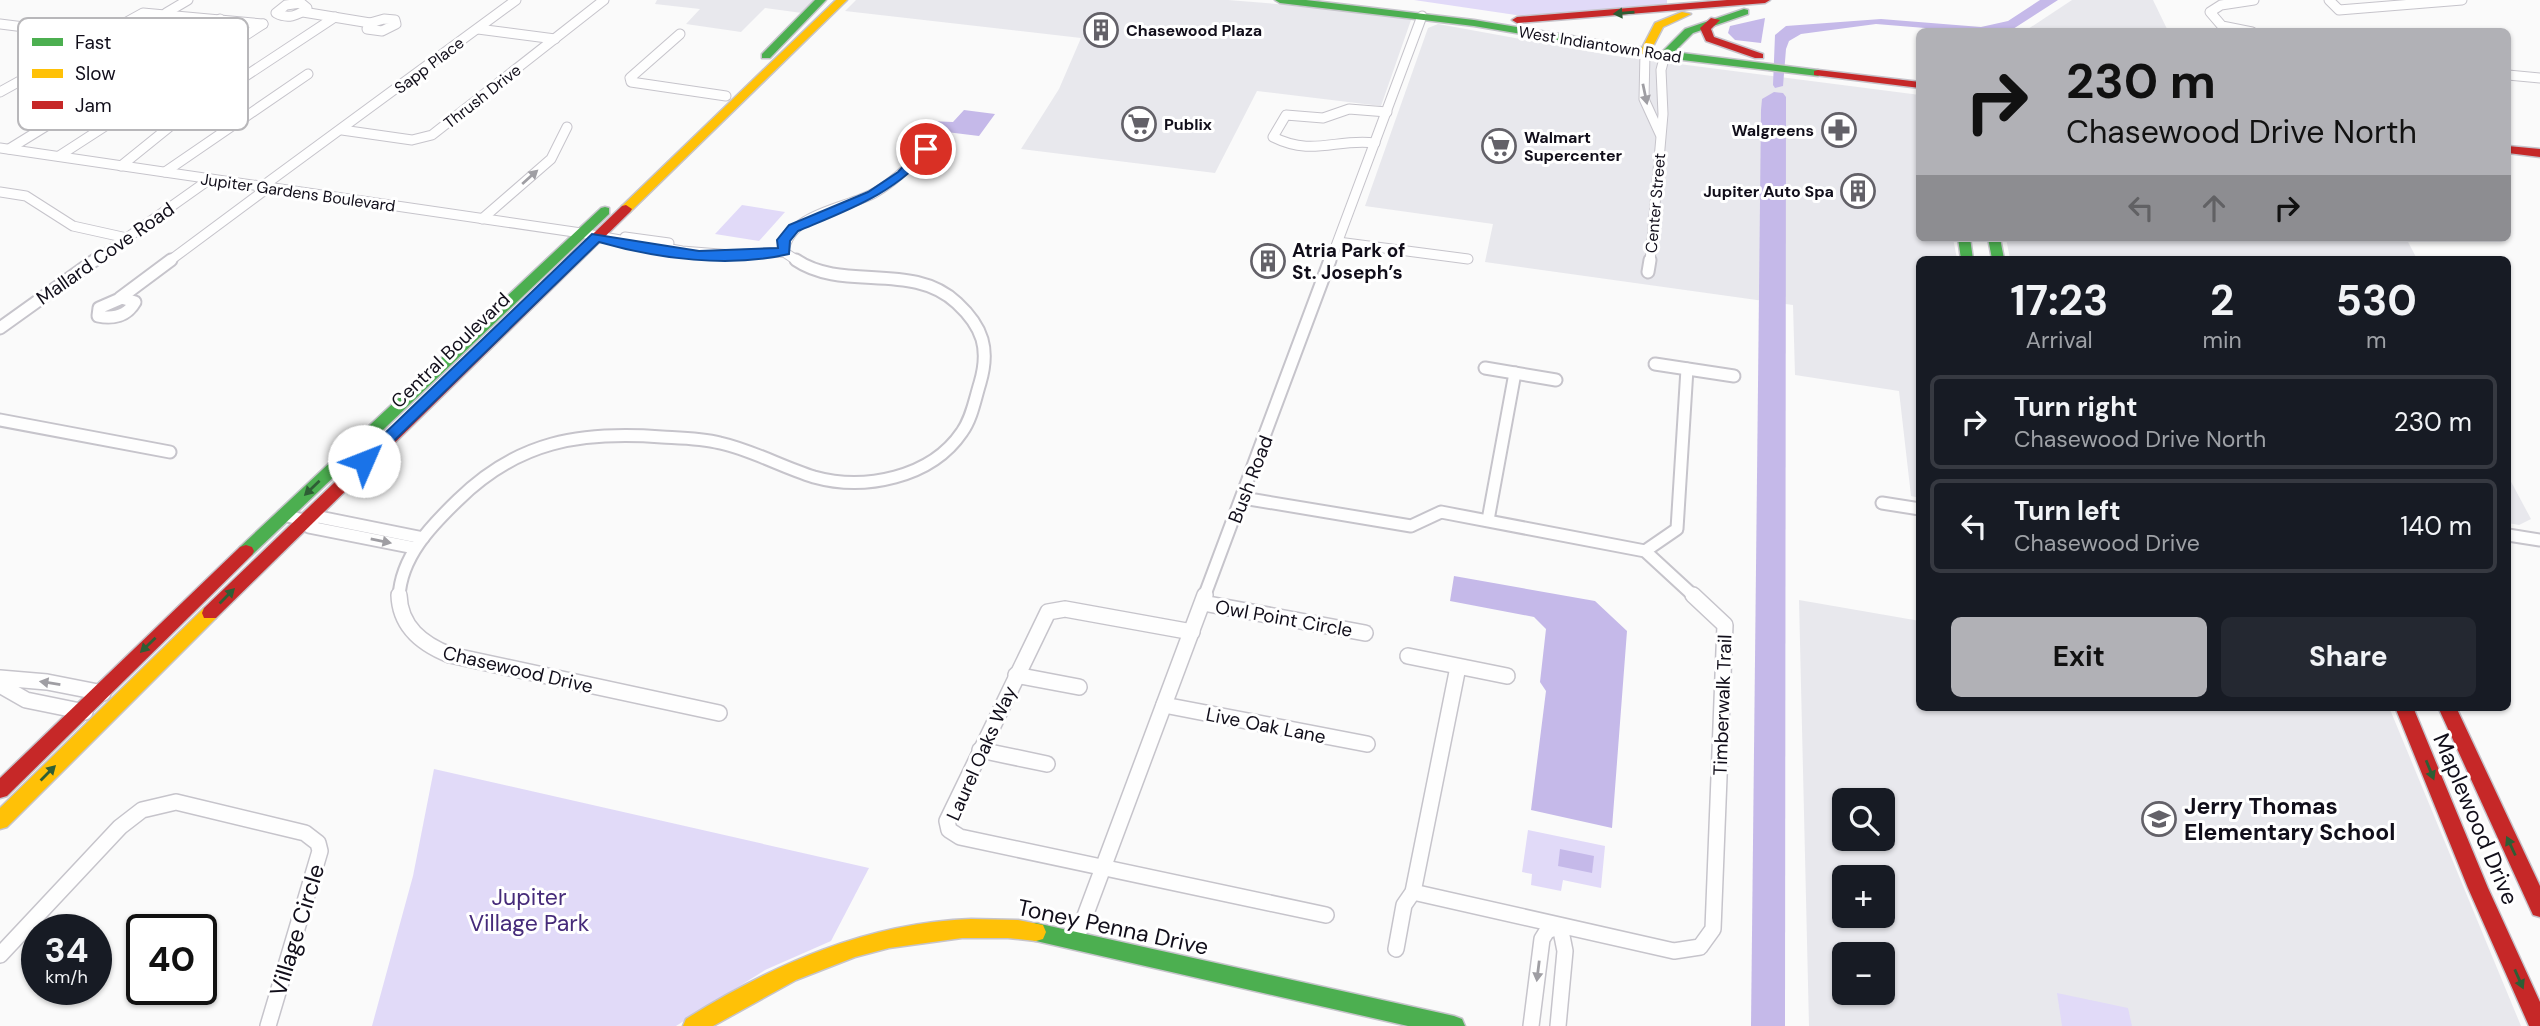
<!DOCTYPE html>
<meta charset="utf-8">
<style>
:root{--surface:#171b24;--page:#242831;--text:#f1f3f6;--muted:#9ea1a6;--line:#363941;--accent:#b1b1b6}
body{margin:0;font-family:"DM Sans",sans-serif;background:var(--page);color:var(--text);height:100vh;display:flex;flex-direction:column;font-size:26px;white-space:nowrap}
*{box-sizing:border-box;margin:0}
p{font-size:23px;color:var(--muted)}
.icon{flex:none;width:38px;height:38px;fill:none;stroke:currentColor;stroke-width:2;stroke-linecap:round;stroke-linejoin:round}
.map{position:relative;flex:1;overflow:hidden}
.sheet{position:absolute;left:1916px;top:256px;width:595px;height:455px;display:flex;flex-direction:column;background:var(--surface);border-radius:10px;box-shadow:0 2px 5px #0004}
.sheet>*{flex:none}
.guide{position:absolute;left:1916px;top:28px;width:595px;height:214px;border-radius:10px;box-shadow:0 2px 5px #0004;background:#b1b1b6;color:#111;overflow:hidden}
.buttons{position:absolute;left:1832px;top:788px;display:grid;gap:14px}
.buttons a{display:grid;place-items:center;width:63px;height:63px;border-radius:10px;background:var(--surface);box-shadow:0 2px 5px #0004;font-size:35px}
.speed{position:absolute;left:21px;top:914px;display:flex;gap:14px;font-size:35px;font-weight:700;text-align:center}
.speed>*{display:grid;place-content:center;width:91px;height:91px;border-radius:50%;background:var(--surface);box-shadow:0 2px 5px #0004;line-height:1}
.speed small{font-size:18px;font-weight:400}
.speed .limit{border:4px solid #111;border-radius:10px;background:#fff;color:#111}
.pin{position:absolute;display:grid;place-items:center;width:60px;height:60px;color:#fff;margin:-30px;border:4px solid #fff;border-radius:50%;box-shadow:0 2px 7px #0007}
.me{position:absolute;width:77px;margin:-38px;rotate:46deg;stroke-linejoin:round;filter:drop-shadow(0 0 5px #0008)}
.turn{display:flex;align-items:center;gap:24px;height:147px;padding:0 35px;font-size:32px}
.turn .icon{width:91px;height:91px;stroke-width:2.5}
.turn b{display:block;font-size:49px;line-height:60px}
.lanes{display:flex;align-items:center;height:66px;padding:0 35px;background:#0003;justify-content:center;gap:35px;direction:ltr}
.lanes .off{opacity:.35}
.eta{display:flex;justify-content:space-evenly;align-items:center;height:119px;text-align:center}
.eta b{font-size:42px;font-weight:700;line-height:49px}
.action{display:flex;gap:14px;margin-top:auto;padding:14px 35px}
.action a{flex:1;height:80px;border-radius:10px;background:var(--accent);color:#111;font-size:28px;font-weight:700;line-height:80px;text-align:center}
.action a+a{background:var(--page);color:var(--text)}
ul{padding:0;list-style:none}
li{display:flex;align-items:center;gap:21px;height:94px;margin:0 14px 10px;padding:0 21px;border:4px solid var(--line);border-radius:10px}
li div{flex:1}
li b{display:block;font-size:26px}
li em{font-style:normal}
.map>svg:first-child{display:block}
.built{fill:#e8e8ed;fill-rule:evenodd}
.green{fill:#e1daf8}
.water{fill:#c5b9e9}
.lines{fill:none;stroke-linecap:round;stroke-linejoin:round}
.street-far2-casing{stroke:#c6c4cb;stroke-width:11}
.street-far1-casing{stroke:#c6c4cb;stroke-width:15}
.street-casing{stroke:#c6c4cb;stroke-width:18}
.fast-casing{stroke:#c6c4cb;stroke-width:3}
.slow-casing{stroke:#c6c4cb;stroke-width:3}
.jam-casing{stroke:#c6c4cb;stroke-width:3}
.street-far2{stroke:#fefefe;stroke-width:9}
.street-far1{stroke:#fefefe;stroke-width:11}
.street{stroke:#fefefe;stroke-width:15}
.fast{fill:#4caf50;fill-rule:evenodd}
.slow{fill:#ffc107;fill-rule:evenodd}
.jam{fill:#c62828;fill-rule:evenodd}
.oneway{fill:#2e5e35}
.oneway2{fill:#9f9ea3}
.route{fill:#1a73e8;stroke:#114b97;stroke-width:2}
.labels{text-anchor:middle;stroke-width:6;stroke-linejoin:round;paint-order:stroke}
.far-poi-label{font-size:16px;font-weight:bold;fill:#110e1a;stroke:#fff;text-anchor:start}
.far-street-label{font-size:16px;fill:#110e1a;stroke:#fff}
.poi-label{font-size:19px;font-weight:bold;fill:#110e1a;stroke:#fff;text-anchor:start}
.street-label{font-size:19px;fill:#110e1a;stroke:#fff}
.near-poi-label{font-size:23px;font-weight:bold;fill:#110e1a;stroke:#fff;text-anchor:start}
.near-street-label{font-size:23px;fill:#110e1a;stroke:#fff}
.near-park-label{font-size:23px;fill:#462b7a;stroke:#fff}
.key{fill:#fff;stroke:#b8b7ba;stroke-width:2}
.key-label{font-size:19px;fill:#110e1a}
</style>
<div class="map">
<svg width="2540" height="1026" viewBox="0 0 2540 1026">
<rect width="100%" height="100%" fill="#fafafa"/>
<g class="built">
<path d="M 657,0 L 815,0 L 802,13 L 765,8 L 741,32 L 686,24 L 700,9 L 655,4 Z"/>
<path d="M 856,0 L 1228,0 L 1339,9 L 1411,20 L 1381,106 L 1257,91 L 1215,173 L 1021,149 L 1059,89 L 1081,38 L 845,11 Z"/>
<path d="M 2072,0 L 2153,0 L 2168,31 L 2025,31 Z"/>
<path d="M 1438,24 L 1609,55 L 1920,95 L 1920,238 L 1953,238 L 1957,259 L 1920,259 L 1920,498 L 1911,496 L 1899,391 L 1795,375 L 1793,305 L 1485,262 L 1493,224 L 1365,206 L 1428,28 Z"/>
<path d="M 2006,238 L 2406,238 L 2417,259 L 2010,259 Z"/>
<path d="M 2508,476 L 2531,519 L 2519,525 L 2508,523 Z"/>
<path d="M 1799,600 L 1920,621 L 1920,707 L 2389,707 L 2521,1026 L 1809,1026 ZM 1844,800 L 1883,800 L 1883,838 L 1844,838 ZM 1844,877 L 1883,877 L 1883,915 L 1844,915 ZM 1844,954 L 1883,954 L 1883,992 L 1844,992 Z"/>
</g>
<g class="green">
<path d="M 1414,0 L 1667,0 L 1667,7 L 1530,17 Z"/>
<path d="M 742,205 L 785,212 L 759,241 L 715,234 Z"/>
<path d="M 434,769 L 869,868 L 831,941 L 765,970 L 676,1026 L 372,1026 L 413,876 Z"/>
<path d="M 1528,830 L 1605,846 L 1601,888 L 1563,880 L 1561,891 L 1531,885 L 1532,874 L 1522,872 Z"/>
<path d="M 2057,993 L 2128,1008 L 2132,1026 L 2062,1026 Z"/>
</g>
<g class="water">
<path d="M 2040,0 L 2058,0 L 2013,29 L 1974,32 L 1876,24 L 1801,34 L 1789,41 L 1786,49 L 1783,86 L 1775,88 L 1773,85 L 1775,35 L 1786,26 L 1881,19 L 1981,27 L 2008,21 Z"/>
<path d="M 1765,18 L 1761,43 L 1735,40 L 1728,33 L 1730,26 Z"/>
<path d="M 1774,92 L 1783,93 L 1786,97 L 1785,1026 L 1751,1026 L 1761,110 L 1762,99 Z"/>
<path d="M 964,110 L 995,114 L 979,136 L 922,129 L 928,121 L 953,122 Z"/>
<path d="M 1454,576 L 1595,601 L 1627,631 L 1612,828 L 1531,810 L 1546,691 L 1540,682 L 1546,629 L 1534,617 L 1450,601 Z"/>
<path d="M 1560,849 L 1594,856 L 1592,873 L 1558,866 Z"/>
</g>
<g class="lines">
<g class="street-far2-casing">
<g id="street-far2">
<path d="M 2329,0 L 2339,10 L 2462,0"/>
<path d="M 301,3 L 307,8 C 298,16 287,19 276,13 L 286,5 Z"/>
<path d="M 303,12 L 370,23"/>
<path d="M 166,13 L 188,0"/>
<path d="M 384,19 L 395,20 L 396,24 L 382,31 L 367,29 L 370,23 Z"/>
<path d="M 0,24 L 96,36"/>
<path d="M 478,29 L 555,39"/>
<path d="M 2252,32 L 2222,26 L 2210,12 L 2221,5 L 2254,0"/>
<path d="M 680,34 L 630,78 L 631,82 L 726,96"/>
<path d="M 1645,52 L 1644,99 L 1660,134"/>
<path d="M 2508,75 L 2540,78"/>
<path d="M 0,92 L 143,13 L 263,24"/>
<path d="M 342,130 L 412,140 L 432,135 L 604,0"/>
<path d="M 1375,143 C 1336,138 1313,157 1273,137 L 1286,115 L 1323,118 L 1349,109 L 1387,112"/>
<path d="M 0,148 L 581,233 L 682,251 L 732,255 L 784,252 L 799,262"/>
<path d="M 9,149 L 220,19"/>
<path d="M 59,156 L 263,24"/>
<path d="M 121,166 L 173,124 L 335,17"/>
<path d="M 165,172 L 308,74"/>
<path d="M 263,186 L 516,0"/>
<path d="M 0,192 L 26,196 L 73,226 L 127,238"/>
<path d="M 482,219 L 551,159 L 567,127"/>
<path d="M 625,237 L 669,243"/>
<path d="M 1338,242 L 1468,259"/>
<path d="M 784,252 C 789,212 847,209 876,192 C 895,181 911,165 926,149"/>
<path d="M 93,262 L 210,179"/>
<path d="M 168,262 L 269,187"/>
<path d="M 1330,262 L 1422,16"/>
<path d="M 1650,262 L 1663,114 L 1661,70 L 1665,55"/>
</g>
</g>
<g class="street-far1-casing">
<g id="street-far1">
<path d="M 1648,272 L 1650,260"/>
<path d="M 120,298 L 171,260"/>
<path d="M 122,298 L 135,302 C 127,316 113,319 98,316 L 99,308 Z"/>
<path d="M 0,328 L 95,260"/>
<path d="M 1655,364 L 1734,376"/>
<path d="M 1485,368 L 1556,380"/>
<path d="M 0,420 L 170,452"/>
<path d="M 1243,498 L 1411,526 L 1441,512 L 1645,551 L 1695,597"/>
<path d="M 1882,503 L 1920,509"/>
<path d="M 283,515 L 304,520 L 319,517 L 423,538"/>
<path d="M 304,520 L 309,527 L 415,548"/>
<path d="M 1488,520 L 1515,373"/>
<path d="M 2508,535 L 2540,540"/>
<path d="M 1645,551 L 1677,529 L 1687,369"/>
<path d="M 399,597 C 401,557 430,527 458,500 C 518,441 580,431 662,437 C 681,438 701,438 720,443 C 752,450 782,467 814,477 C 864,491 931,478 962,432 C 972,418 975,399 980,383 C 990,349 983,327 957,303 C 913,261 843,292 796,260"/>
<path d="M 1204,597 L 1330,260"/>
</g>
</g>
<g class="street-casing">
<g id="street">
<path d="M 399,595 C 400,627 422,644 450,655 L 719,713"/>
<path d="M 1203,603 L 1365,633"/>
<path d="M 1192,632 L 1065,609 L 1048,612 L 947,821 L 949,830 L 960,837 L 1326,915"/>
<path d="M 1408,656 L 1507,676"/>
<path d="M 1016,675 L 1079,687"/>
<path d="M 0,678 L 47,682 L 103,693"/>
<path d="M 0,685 L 26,700 L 85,712"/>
<path d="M 1164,705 L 1367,744"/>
<path d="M 980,750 L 1047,764"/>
<path d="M 1413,892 L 1674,951 L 1700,947 L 1713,929 L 1725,625 L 1693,595"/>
<path d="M 1076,940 L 1205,595"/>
<path d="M 1396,949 L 1404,905 L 1413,892 L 1458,667"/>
<path d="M 0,955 L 120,827 L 142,810 L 176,802 L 305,833 L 318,843 L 320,851 L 268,1026"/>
<path d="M 1531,1026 L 1542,939 L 1547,931 L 1560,926 L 1565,951 L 1558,1026"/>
</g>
</g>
<g class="fast-casing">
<g id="fast">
<path d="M 815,0 L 826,0 L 770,58 L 762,58 L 762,54 Z"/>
<path d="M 1275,0 L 1306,0 L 1474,20 L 1663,51 L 1685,29 L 1744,9 L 1748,10 L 1748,14 L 1693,33 L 1674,52 L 1818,70 L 1823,73 L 1818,76 L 1665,58 L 1474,26 L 1280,3 Z"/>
<path d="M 605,207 L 609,208 L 609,214 L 252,555 L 240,555 L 238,551 L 240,547 L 601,208 Z"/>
<path d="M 1958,238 L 1970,238 L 1973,259 L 1961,259 Z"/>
<path d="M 1988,238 L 2000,238 L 2004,259 L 1992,259 Z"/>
<path d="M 1036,923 L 1454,1016 L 1462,1019 L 1465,1026 L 1408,1026 L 1036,941 L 1029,939 L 1026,932 L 1029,925 Z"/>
</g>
</g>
<g class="slow-casing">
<g id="slow">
<path d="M 836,0 L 847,0 L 630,212 L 622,212 L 622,206 Z"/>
<path d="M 1682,12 L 1691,14 L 1663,27 L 1649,54 L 1641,54 L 1640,52 L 1655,23 Z"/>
<path d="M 210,607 L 216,608 L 218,613 L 216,618 L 7,827 L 0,829 L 0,808 L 204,608 Z"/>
<path d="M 971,919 L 1018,920 L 1043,925 L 1046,932 L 1043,939 L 1036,941 L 1008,938 L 962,938 L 889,948 L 855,957 L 796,980 L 713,1026 L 683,1026 L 686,1019 C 774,964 867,923 971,919 Z"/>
</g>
</g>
<g class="jam-casing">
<g id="jam">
<path d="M 1727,0 L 1770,0 L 1765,3 L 1517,23 L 1512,20 L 1517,17 Z"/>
<path d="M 1711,18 L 1720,20 L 1711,29 L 1714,37 L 1763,54 L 1763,58 L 1755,58 L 1706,41 L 1700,28 Z"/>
<path d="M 1818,70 L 1920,82 L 1920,88 L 1814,75 L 1814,71 Z"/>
<path d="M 2508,146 L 2540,149 L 2540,157 L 2508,153 Z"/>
<path d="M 626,205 L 632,209 L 630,212 L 216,618 L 204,618 L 202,613 L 204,608 L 622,206 Z"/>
<path d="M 246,545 L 252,547 L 254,551 L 252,555 L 7,796 L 0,798 L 0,778 L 240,547 Z"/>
<path d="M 2395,707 L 2413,707 L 2488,888 L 2540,1002 L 2540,1026 L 2529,1026 L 2468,888 Z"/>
<path d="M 2438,707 L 2456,707 L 2540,886 L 2540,917 L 2533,915 Z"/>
</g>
</g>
<use href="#street-far2" class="street-far2"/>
<use href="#street-far1" class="street-far1"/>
<use href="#street" class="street"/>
<use href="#fast" class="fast"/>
<use href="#slow" class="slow"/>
<use href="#jam" class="jam"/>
</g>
<defs><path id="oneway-solid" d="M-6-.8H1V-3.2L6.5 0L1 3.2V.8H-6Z" transform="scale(1.75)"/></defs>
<g class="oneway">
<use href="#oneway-solid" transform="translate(1624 13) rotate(175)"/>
<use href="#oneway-solid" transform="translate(312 488) rotate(136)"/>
<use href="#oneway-solid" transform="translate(227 596) rotate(-45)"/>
<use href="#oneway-solid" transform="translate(148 645) rotate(136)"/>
<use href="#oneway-solid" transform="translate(2430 770) rotate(68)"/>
<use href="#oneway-solid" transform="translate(48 773) rotate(-45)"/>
<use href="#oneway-solid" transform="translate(2511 846) rotate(-115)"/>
<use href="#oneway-solid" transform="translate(2519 979) rotate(66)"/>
</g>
<g class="oneway2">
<use href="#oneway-solid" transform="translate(1645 94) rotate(78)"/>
<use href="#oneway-solid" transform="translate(530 177) rotate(-42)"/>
<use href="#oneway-solid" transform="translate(381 541) rotate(11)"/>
<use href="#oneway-solid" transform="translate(50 683) rotate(-171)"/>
<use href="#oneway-solid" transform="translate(1538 971) rotate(97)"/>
</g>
<path class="route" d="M 921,147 L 932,149 C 897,193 848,210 798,231 L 790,241 L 789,254 C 730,268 657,259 599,242 L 369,465 L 359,465 L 356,461 L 592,234 L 699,251 L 778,248 L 777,240 L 789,225 L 868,192 L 898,172 Z"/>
<defs>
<g id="building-ring" transform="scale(1.75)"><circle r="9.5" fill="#fff" stroke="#636168" stroke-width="1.5"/><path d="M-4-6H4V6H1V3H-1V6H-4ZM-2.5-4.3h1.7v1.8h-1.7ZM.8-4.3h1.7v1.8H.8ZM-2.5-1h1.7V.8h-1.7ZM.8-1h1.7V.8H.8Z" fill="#636168"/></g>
<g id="supermarket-ring" transform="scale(1.75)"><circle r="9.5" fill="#fff" stroke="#636168" stroke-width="1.5"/><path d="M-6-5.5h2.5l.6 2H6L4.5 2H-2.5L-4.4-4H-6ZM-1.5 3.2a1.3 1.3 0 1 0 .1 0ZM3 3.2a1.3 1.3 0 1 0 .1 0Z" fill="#636168"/></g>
<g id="pharmacy-ring" transform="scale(1.75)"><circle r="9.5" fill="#fff" stroke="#636168" stroke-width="1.5"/><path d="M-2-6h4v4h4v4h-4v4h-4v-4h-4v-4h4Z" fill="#636168"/></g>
<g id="school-ring" transform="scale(1.75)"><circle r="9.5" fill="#fff" stroke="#636168" stroke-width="1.5"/><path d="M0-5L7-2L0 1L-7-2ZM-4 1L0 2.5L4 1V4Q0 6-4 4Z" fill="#636168"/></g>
</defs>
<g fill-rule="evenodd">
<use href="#building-ring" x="1101" y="30"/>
<use href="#supermarket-ring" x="1139" y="124"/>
<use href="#pharmacy-ring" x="1839" y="130"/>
<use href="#supermarket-ring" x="1499" y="146"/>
<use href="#building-ring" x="1858" y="191"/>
<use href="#building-ring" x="1268" y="261"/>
<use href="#school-ring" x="2159" y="819"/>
</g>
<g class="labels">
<g class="far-poi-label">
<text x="1126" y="36">Chasewood Plaza</text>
<text x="1164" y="130">Publix</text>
<text x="1814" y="136" text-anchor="end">Walgreens</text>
<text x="1524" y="143">Walmart<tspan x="1524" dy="18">Supercenter</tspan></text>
<text x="1834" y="197" text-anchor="end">Jupiter Auto Spa</text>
</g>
<g class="far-street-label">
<text transform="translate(1600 44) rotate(9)" y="6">West Indiantown Road</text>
<text transform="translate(429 65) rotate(-37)" y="6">Sapp Place</text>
<text transform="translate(482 96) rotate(-38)" y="6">Thrush Drive</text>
<text transform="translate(298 192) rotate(8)" y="6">Jupiter Gardens Boulevard</text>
<text transform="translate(1655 203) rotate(-85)" y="6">Center Street</text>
</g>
<g class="poi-label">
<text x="1292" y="257">Atria Park of<tspan x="1292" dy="22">St. Joseph’s</tspan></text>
</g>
<g class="street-label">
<text transform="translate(105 253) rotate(-35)" y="7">Mallard Cove Road</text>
<text transform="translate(450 350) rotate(-44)" y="7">Central Boulevard</text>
<text transform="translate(1250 479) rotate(-69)" y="7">Bush Road</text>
<text transform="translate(1284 618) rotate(10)" y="7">Owl Point Circle</text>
<text transform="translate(518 669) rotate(13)" y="7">Chasewood Drive</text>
<text transform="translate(1722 705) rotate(-88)" y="7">Timberwalk Trail</text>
<text transform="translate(1266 725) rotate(11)" y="7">Live Oak Lane</text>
<text transform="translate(981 753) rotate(-66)" y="7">Laurel Oaks Way</text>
</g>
<g class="near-poi-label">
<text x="2184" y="814">Jerry Thomas<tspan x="2184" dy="26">Elementary School</tspan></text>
</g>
<g class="near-street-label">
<text transform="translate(2476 819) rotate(67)" y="8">Maplewood Drive</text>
<text transform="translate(1113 927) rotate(12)" y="8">Toney Penna Drive</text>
<text transform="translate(297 930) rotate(-73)" y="8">Village Circle</text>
</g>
<g class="near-park-label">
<text x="529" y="905">Jupiter<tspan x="529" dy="26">Village Park</tspan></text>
</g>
</g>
<rect x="18" y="18" width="230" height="112" rx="10" class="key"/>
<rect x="32" y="38" width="31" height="8" fill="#4caf50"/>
<rect x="32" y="69" width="31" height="9" fill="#ffc107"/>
<rect x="32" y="101" width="31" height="8" fill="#c62828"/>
<g class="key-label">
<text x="75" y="49">Fast</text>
<text x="75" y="80">Slow</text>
<text x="75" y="112">Jam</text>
</g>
</svg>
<div class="buttons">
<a><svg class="icon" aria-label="search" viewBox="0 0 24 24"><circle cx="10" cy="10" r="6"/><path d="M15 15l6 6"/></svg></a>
<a>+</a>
<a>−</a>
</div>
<div class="speed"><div>34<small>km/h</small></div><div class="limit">40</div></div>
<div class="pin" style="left:926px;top:149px;background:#d93025"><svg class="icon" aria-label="arrive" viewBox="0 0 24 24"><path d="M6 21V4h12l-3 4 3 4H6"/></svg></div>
<svg class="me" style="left:364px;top:461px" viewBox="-20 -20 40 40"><circle r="19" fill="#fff"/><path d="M0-13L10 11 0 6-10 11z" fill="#1a73e8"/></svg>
<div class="guide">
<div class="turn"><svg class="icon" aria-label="right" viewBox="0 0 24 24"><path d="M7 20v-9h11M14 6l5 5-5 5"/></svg><div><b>230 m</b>Chasewood Drive North</div></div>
<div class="lanes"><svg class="icon off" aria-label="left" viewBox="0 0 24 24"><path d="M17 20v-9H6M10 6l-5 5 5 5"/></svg><svg class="icon off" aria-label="ahead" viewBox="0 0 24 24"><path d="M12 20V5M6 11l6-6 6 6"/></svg><svg class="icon" aria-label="right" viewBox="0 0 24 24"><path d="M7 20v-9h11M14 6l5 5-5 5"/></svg></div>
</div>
<section class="sheet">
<div class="eta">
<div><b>17:23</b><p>Arrival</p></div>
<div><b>2</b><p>min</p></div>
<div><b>530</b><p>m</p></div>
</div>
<ul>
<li><svg class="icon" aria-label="right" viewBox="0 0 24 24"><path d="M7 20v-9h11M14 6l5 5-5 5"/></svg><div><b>Turn right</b><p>Chasewood Drive North</p></div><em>230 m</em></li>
<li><svg class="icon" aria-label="left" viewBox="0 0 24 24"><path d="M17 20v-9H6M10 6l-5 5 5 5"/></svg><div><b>Turn left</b><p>Chasewood Drive</p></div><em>140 m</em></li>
</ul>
<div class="action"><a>Exit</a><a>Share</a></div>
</section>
</div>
